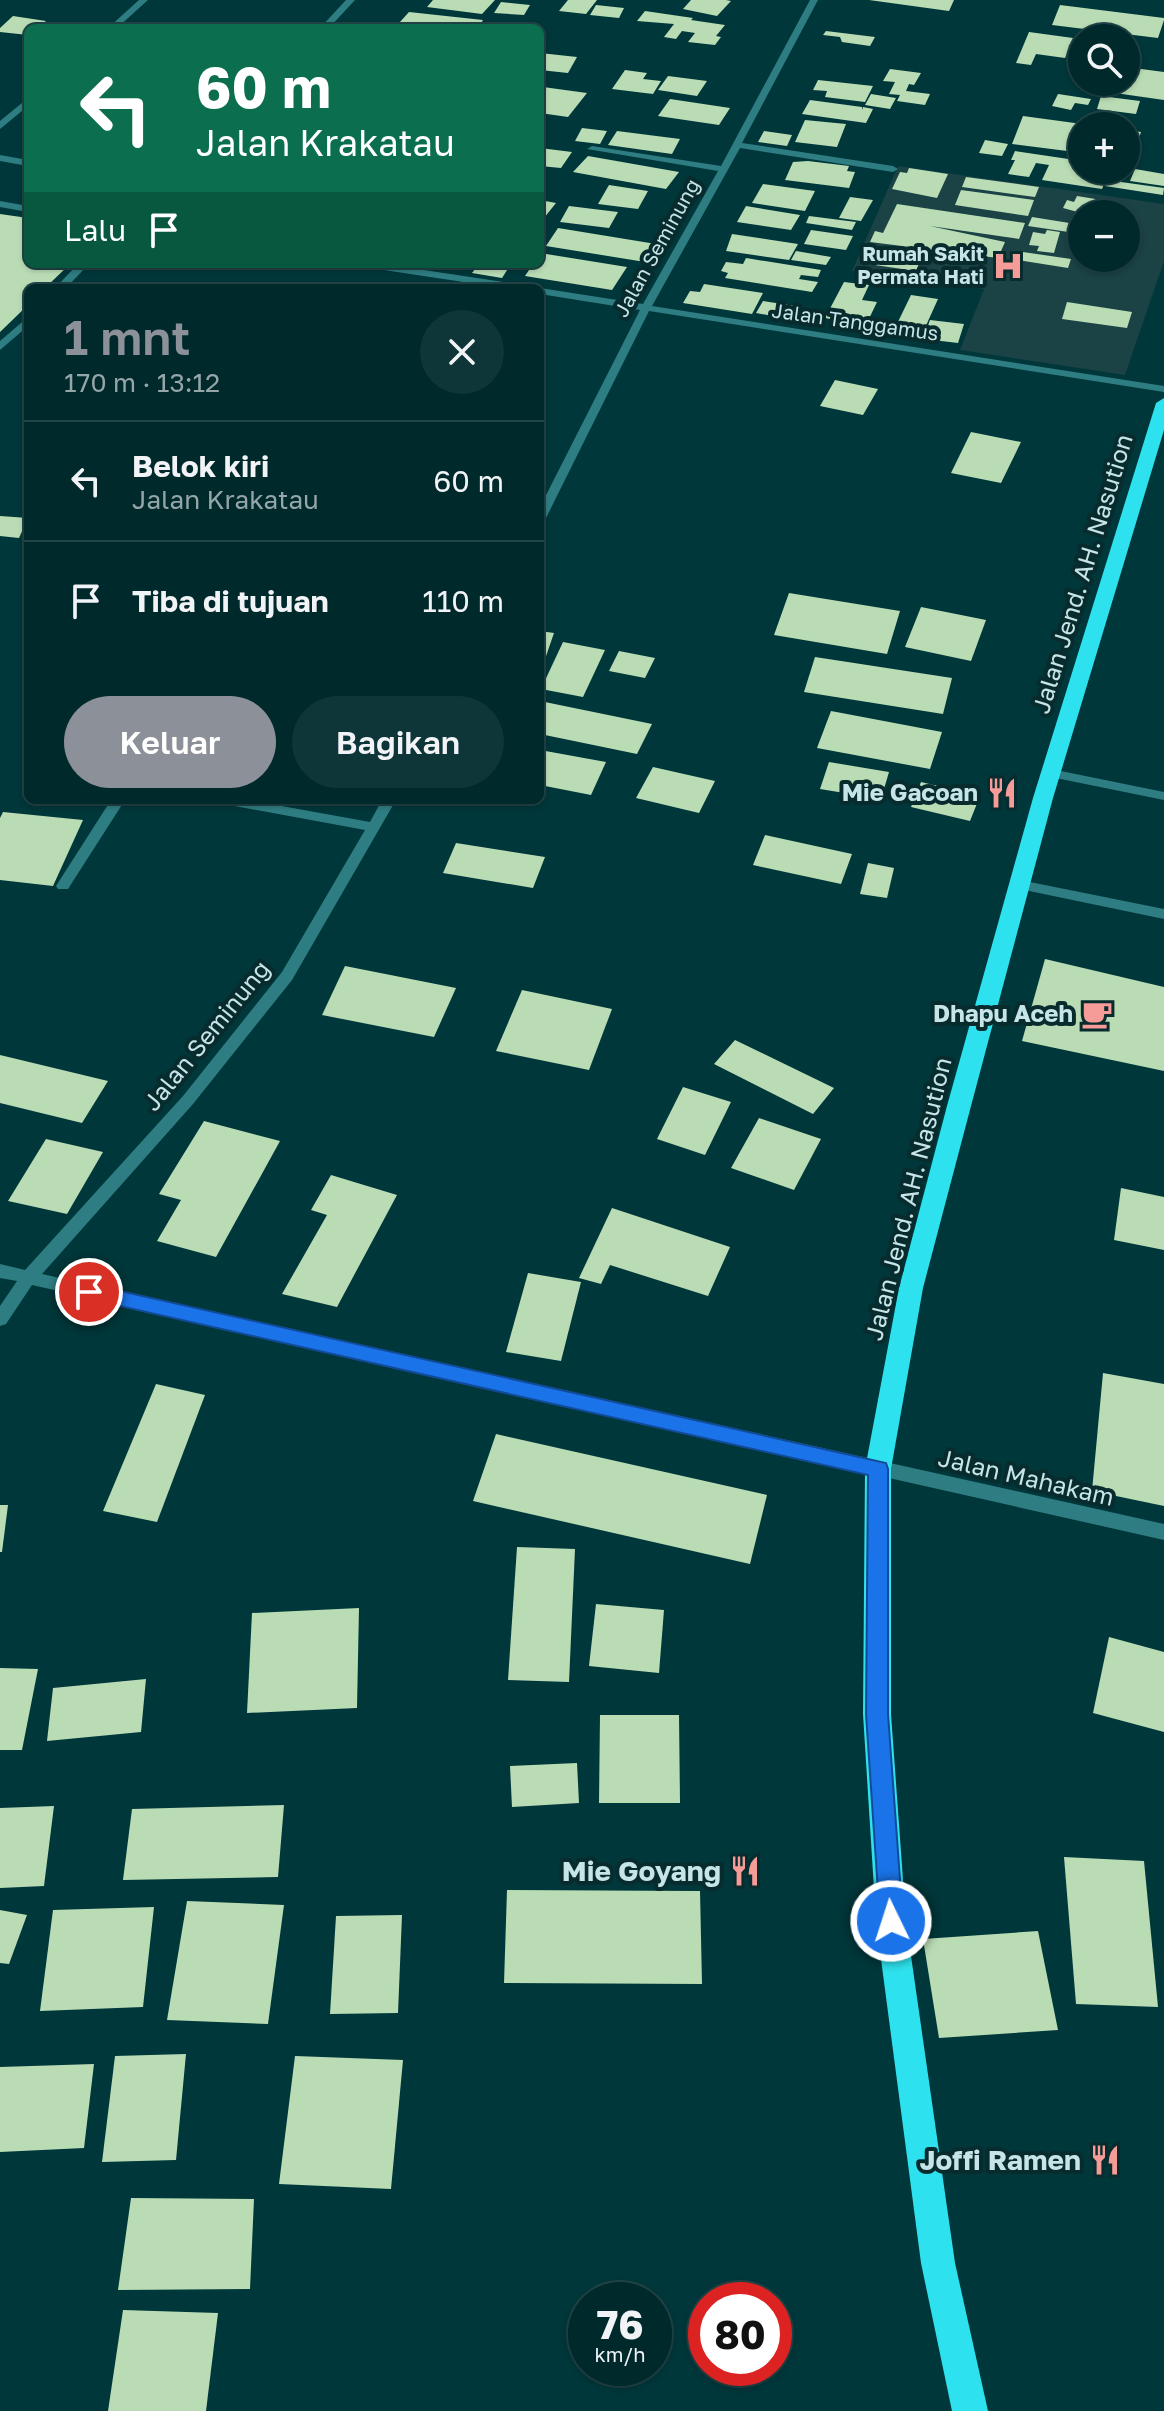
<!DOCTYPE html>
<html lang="id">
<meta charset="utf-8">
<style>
:root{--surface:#00292c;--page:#0e3538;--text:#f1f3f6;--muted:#95a6a9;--line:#224548;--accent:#8c9099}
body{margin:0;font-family:"Golos Text",sans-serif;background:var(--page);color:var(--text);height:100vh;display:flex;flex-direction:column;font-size:30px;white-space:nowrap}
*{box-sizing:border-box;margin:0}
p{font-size:26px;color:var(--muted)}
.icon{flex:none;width:44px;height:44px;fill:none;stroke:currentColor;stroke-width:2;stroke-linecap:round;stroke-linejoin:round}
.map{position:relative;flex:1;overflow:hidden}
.details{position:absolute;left:24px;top:284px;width:520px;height:520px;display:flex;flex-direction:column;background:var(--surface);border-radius:12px;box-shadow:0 2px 6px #0004,0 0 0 2px var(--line)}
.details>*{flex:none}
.guide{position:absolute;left:24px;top:24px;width:520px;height:244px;border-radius:12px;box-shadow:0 2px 6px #0004,0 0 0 2px var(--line);background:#0b6e4f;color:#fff;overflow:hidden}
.controls{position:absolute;left:1068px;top:24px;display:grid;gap:16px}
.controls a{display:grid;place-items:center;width:72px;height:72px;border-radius:50%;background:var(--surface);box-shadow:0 2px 6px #0004,0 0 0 2px var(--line);font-size:40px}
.speed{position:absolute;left:568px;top:2282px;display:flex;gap:16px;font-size:40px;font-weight:700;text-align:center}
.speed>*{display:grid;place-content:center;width:104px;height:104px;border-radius:50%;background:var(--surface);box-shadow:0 2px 6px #0004,0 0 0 2px var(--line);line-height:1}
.speed small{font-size:20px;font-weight:400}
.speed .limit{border:12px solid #d22;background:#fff;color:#111}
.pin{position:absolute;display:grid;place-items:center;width:68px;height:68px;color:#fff;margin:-34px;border:4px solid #fff;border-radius:50%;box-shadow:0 2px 8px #0007}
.me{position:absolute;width:88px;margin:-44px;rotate:356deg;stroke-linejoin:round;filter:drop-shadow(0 0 6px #0008)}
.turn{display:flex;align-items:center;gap:28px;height:168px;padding:0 40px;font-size:36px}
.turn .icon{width:104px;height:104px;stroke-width:2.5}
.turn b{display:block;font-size:56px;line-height:68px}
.then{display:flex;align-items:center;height:76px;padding:0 40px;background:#0003;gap:16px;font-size:30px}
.round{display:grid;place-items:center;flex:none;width:84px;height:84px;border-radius:42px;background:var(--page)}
.overview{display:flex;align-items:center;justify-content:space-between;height:136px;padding:0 40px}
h1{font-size:48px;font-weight:600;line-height:60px;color:var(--accent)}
.button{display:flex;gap:16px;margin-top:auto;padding:16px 40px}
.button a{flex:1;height:92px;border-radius:48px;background:var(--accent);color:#fff;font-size:32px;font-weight:600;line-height:92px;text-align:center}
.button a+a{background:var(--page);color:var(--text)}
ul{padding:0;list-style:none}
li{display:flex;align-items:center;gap:24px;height:120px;padding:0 40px;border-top:2px solid var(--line)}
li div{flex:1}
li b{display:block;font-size:30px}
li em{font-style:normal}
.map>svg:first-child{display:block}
.built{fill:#1b4245;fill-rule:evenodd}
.building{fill:#b9dcb5}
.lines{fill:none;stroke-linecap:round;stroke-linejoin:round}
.lane{fill:#2e7d82;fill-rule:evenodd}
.street{fill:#2e7d82;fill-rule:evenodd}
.highway{fill:#2de2ee;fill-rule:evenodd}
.route{fill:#1a73e8;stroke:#114b97;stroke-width:2}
.labels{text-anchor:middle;stroke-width:8;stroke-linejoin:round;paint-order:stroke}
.far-street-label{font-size:20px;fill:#c7e5e8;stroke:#082b2d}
.far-poi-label{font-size:20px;font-weight:bold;fill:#c7e5e8;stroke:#082b2d;text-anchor:end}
.street-label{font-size:24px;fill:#c7e5e8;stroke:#082b2d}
.poi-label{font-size:24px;font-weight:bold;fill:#c7e5e8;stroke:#082b2d;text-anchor:end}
.near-poi-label{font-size:28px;font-weight:bold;fill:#c7e5e8;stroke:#082b2d;text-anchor:end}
</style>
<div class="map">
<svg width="1164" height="2411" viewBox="0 0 1164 2411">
<rect width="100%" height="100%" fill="#00373a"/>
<path class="built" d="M 898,166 L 1164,204 L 1164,261 L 1125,375 L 960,350 L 984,289 L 852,271 ZM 1082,214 L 1126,214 L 1126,258 L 1082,258 Z"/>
<g class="building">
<path d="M 433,0 L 495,0 L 482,14 L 427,7 Z"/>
<path d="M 568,0 L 597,0 L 586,14 L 559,11 Z"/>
<path d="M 691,0 L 726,0 L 731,1 L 717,16 L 683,9 Z"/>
<path d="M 869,0 L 954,0 L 949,11 Z"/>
<path d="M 501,2 L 530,5 L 524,15 L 494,13 Z"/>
<path d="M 596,5 L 624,8 L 619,18 L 590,15 Z"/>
<path d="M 1060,5 L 1164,18 L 1164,20 L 1158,38 L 1052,25 Z"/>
<path d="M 645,11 L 693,18 L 691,20 L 725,25 L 716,36 L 721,37 L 715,45 L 688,42 L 695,33 L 682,31 L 676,39 L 664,37 L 674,24 L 637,21 Z"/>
<path d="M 409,12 L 483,20 L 478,28 L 400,22 Z"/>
<path d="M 13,16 L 46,21 L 38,28 L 28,28 L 28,35 L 0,32 L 0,28 Z"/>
<path d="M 826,31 L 875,37 L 870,46 L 842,42 L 840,37 L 823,35 Z"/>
<path d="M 1029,32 L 1073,38 L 1065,58 L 1036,54 L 1031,65 L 1016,63 Z"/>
<path d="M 540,53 L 577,57 L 568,73 L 540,70 Z"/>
<path d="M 1126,67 L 1164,72 L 1164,100 L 1108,92 L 1110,85 L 1121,87 L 1122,82 L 1126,82 Z"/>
<path d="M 890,69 L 921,73 L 914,85 L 909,84 L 906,91 L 930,94 L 925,105 L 897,101 L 900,95 L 889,94 L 895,82 L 883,81 Z"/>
<path d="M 625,70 L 647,73 L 643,79 L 661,81 L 653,94 L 612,89 Z"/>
<path d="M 668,76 L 707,81 L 697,96 L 658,90 Z"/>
<path d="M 818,80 L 873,86 L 865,102 L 825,97 L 827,91 L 813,90 Z"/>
<path d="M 543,87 L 587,93 L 568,117 L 540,113 L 540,91 Z"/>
<path d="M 871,94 L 896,98 L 890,109 L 865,105 Z"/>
<path d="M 1058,94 L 1091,99 L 1088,105 L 1075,103 L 1071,110 L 1052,106 Z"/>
<path d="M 1101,96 L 1140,101 L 1136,114 L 1097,109 Z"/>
<path d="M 670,99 L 730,108 L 719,125 L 658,116 Z"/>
<path d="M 810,100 L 862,107 L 862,110 L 863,107 L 873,109 L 866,123 L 802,114 Z"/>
<path d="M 1023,116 L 1082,124 L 1082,137 L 1072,135 L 1067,151 L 1012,144 Z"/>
<path d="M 805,120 L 846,124 L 837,147 L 795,142 Z"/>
<path d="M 582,128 L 607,131 L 600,144 L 575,141 Z"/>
<path d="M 1126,130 L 1141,132 L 1132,160 L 1126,159 Z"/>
<path d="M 617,131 L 680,139 L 672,154 L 608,145 Z"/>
<path d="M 764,131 L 792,135 L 787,146 L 758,142 Z"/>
<path d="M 985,140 L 1008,144 L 1002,156 L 979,153 Z"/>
<path d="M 540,148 L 572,152 L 561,168 L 540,166 Z"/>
<path d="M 1015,151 L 1082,161 L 1082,170 L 1110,170 L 1102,189 L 1042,180 L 1049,165 L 1036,163 L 1029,177 L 1008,174 L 1015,160 L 1011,160 Z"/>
<path d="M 588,156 L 679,172 L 666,189 L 573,172 Z"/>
<path d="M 808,161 L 849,166 L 847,171 L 855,172 L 849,188 L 785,180 L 793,162 Z"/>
<path d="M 909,168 L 948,174 L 937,198 L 892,189 L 900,172 L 907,173 Z"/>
<path d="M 1135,169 L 1164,174 L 1164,186 L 1130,181 Z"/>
<path d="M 1112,170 L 1125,170 L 1121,182 L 1164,188 L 1163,195 L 1105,186 Z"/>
<path d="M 966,177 L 1039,187 L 1035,197 L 962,187 Z"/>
<path d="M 763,184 L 815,191 L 805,211 L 752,203 Z"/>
<path d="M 609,185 L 648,191 L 638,209 L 598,204 Z"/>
<path d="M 961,190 L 1034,200 L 1028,216 L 955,205 Z"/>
<path d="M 1077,196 L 1120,203 L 1115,214 L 1085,214 L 1063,208 L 1067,200 L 1074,202 Z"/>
<path d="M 850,197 L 873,200 L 861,221 L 839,218 Z"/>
<path d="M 540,200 L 556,203 L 540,223 Z"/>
<path d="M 897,204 L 1025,223 L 1019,239 L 930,226 L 1005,242 L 998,258 L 870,242 L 875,231 L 883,233 Z"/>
<path d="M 569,206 L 618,212 L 609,228 L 560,222 Z"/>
<path d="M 746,206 L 800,215 L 791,230 L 737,222 Z"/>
<path d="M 0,214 L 28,218 L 28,264 L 70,264 L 45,288 L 28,288 L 28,305 L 0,332 Z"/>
<path d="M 809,216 L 856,222 L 852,230 L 806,223 Z"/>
<path d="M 1032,217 L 1082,225 L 1082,234 L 1028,226 Z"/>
<path d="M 558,228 L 656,244 L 645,262 L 546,246 Z"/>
<path d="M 811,230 L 853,236 L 846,250 L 804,244 Z"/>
<path d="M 1047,230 L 1060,232 L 1054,253 L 1037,251 L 1039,246 L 1029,245 L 1033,232 L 1045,234 Z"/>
<path d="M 732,234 L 798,244 L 789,260 L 726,251 Z"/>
<path d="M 875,247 L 923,253 L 916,271 L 868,264 Z"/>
<path d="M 796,251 L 831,257 L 826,265 L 791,260 Z"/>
<path d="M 1016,251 L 1071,259 L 1068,268 L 1012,259 Z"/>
<path d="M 540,253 L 627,267 L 612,290 L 525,276 L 533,264 L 540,264 Z"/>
<path d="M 746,258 L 821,270 L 818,277 L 801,275 L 799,279 L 818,282 L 812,292 L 725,278 L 728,273 L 721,271 L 726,262 L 743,264 Z"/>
<path d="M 479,264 L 511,264 L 502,278 L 472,273 Z"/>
<path d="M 844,282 L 869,285 L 862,300 L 877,302 L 866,325 L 825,318 Z"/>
<path d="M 704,284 L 763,293 L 752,314 L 683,303 L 690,291 L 700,292 Z"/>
<path d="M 911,295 L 938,299 L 924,330 L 896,326 Z"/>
<path d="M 763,301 L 801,307 L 795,320 L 756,313 Z"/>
<path d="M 1067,302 L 1132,312 L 1127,328 L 1062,319 Z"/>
<path d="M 930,320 L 964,324 L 958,343 L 933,340 L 936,333 L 926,331 Z"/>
<path d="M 835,380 L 878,389 L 863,415 L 820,406 Z"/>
<path d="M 971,432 L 1021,442 L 1001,483 L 951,473 Z"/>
<path d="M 0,516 L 28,518 L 19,538 L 0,536 Z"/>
<path d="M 789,593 L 900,611 L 887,654 L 774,635 Z"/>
<path d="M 921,607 L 986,620 L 971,661 L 905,647 Z"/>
<path d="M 540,631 L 554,633 L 544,662 L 540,661 Z"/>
<path d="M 563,642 L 605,650 L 583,697 L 541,689 Z"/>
<path d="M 619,651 L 655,658 L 645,678 L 609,671 Z"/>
<path d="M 815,657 L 952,678 L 943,714 L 804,692 Z"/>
<path d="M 540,701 L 652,724 L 637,754 L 540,734 Z"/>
<path d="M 831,711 L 942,732 L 930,769 L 817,748 Z"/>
<path d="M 540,750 L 606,762 L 591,795 L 540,785 Z"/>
<path d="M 829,762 L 889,772 L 881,799 L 820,789 Z"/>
<path d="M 653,767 L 715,781 L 699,813 L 636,798 Z"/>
<path d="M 921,782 L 980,796 L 970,821 L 911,807 Z"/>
<path d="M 3,812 L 83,820 L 53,886 L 0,880 L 0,818 Z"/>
<path d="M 765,835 L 852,854 L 841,884 L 753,865 Z"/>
<path d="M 456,843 L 545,857 L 533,888 L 443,873 Z"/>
<path d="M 868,863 L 894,868 L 887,898 L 860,894 Z"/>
<path d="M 1045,959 L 1164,987 L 1164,1071 L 1022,1041 Z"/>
<path d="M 345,966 L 456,988 L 434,1037 L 322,1015 Z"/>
<path d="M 522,990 L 612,1009 L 589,1070 L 496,1051 Z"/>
<path d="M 735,1040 L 834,1088 L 813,1114 L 714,1064 Z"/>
<path d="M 0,1055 L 108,1081 L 82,1123 L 0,1103 Z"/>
<path d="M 683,1087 L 731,1102 L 705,1155 L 657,1139 Z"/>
<path d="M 759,1118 L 821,1139 L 794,1190 L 731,1168 Z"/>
<path d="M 204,1121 L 280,1141 L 216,1257 L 157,1241 L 181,1200 L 159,1194 Z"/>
<path d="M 46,1139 L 103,1152 L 67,1214 L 8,1201 Z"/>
<path d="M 331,1175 L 397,1195 L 337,1307 L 282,1294 L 327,1215 L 311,1210 Z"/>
<path d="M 1121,1188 L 1164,1197 L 1164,1250 L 1114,1240 Z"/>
<path d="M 612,1208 L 730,1247 L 708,1296 L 610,1265 L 601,1284 L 579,1278 Z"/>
<path d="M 528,1273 L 581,1282 L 561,1361 L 506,1352 Z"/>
<path d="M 1103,1373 L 1164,1384 L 1164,1506 L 1092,1491 Z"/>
<path d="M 156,1384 L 205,1395 L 157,1522 L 103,1511 Z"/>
<path d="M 496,1434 L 767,1495 L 750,1564 L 473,1501 Z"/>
<path d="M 0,1505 L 8,1505 L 2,1552 L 0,1552 Z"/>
<path d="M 517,1547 L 575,1549 L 569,1682 L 508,1680 Z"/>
<path d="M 596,1604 L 664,1610 L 659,1673 L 589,1666 Z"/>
<path d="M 359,1608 L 357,1708 L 247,1713 L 252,1613 Z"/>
<path d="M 1109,1637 L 1164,1652 L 1164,1732 L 1093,1713 Z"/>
<path d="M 0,1668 L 38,1669 L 22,1750 L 0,1750 Z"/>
<path d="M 146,1679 L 141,1732 L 47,1741 L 53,1688 Z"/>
<path d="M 600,1715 L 679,1715 L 680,1803 L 599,1803 Z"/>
<path d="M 577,1763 L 579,1803 L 512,1807 L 510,1766 Z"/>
<path d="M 284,1805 L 278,1877 L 123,1880 L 132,1809 Z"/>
<path d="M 54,1806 L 44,1886 L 0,1888 L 0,1808 Z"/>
<path d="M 1064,1857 L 1144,1861 L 1158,2007 L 1076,2004 Z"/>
<path d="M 507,1890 L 700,1891 L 702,1984 L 504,1983 Z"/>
<path d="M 187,1901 L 284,1905 L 268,2024 L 167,2020 Z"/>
<path d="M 154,1907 L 143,2007 L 40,2011 L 53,1910 Z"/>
<path d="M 0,1910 L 27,1915 L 9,1964 L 0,1963 Z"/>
<path d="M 402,1915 L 398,2013 L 330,2014 L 336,1916 Z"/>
<path d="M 1038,1931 L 1058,2030 L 939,2038 L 923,1939 Z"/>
<path d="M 186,2054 L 176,2160 L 102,2162 L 115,2056 Z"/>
<path d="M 295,2056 L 403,2060 L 391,2189 L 279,2184 Z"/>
<path d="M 94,2064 L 84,2148 L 0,2152 L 0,2067 Z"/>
<path d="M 131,2198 L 254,2199 L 250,2289 L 118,2290 Z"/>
<path d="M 123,2310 L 218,2313 L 206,2411 L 108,2411 Z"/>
</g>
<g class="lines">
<g class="lane">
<path d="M 1051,769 L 1164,792 L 1164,800 L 1046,776 L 1046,770 Z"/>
<path d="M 1020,880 L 1164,909 L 1164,919 L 1015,888 L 1013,885 Z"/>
</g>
<g class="street">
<path d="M 139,0 L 148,0 L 117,28 L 108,28 Z"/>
<path d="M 346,0 L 355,0 L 329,28 L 320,28 Z"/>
<path d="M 810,0 L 818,0 L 742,143 L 893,166 L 898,169 L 893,172 L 740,148 L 652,306 L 1164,386 L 1164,392 L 649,311 L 546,518 L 540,521 L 540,507 L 640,310 L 540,294 L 540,288 L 643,304 L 718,171 L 587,149 L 592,146 L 721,166 Z"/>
<path d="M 28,98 L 28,106 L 0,129 L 0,121 Z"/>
<path d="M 0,155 L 28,160 L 28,166 L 0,161 Z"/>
<path d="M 0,201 L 28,206 L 28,212 L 0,207 Z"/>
<path d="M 78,264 L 89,264 L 66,288 L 55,288 Z"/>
<path d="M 359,264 L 384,264 L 523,285 L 528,288 L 503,288 L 364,267 Z"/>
<path d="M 28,317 L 28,326 L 0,350 L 0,341 Z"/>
<path d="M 111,800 L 125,800 L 68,889 L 58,889 L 56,886 Z"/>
<path d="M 217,800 L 249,800 L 370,822 L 382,800 L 396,800 L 292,980 L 193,1104 L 42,1274 L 1164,1524 L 1164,1540 L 32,1285 L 6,1324 L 0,1326 L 0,1306 L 17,1281 L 0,1278 L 0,1264 L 25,1270 L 183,1096 L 282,972 L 365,830 L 224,804 Z"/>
</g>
<path class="highway" d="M 1164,398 L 1164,430 L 1053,798 L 971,1106 L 923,1288 L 891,1469 L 891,1714 L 906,1921 L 955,2263 L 988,2411 L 952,2411 L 921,2263 L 876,1921 L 863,1714 L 865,1469 L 899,1288 L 947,1106 L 1033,798 L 1156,403 Z"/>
</g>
<path class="route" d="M 89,1284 L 886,1463 L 888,1469 L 888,1714 L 903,1921 L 899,1929 L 891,1932 L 883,1929 L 880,1921 L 866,1714 L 868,1475 L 89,1299 L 82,1297 L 79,1292 L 82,1286 Z"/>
<defs>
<g id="hospital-bare" transform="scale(2.4)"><path d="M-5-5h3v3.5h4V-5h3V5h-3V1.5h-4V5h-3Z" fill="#f59b98" stroke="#082b2d" stroke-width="2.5" paint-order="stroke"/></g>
<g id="restaurant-bare" transform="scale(2.4)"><path d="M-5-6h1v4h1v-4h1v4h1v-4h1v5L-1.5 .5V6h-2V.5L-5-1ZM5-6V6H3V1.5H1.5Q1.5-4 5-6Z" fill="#f59b98" stroke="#082b2d" stroke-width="2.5" paint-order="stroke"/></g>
<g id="cafe-bare" transform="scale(2.4)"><path d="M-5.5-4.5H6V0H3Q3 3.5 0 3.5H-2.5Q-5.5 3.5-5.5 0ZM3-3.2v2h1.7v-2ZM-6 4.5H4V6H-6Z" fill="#f59b98" stroke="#082b2d" stroke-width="2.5" paint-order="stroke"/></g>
</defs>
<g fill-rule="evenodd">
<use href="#hospital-bare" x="1008" y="266"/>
<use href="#restaurant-bare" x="1002" y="793"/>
<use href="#cafe-bare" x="1097" y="1014"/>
<use href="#restaurant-bare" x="745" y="1871"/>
<use href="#restaurant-bare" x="1105" y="2160"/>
</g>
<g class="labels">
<g class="far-street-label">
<text transform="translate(657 248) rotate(-61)" y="7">Jalan Seminung</text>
<text transform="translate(855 322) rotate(8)" y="7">Jalan Tanggamus</text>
</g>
<g class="far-poi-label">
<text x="984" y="261">Rumah Sakit<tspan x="984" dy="23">Permata Hati</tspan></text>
</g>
<g class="street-label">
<text transform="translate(1083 574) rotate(-73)" y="8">Jalan Jend. AH. Nasution</text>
<text transform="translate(207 1036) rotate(-51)" y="8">Jalan Seminung</text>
<text transform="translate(909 1199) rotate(-76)" y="8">Jalan Jend. AH. Nasution</text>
<text transform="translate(1026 1478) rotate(13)" y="8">Jalan Mahakam</text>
</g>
<g class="poi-label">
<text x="978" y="801">Mie Gacoan</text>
<text x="1073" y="1022">Dhapu Aceh</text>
</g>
<g class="near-poi-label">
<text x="721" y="1881">Mie Goyang</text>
<text x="1081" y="2170">Joffi Ramen</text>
</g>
</g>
</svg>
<div class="controls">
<a><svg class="icon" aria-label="search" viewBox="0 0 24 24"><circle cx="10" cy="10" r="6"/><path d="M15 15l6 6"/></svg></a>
<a>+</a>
<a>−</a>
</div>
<div class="speed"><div>76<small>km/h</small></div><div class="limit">80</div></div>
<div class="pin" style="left:89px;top:1292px;background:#d93025"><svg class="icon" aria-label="arrive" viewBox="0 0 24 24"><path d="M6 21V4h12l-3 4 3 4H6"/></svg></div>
<svg class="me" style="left:891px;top:1921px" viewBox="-20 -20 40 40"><circle r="17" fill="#1a73e8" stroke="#fff" stroke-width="3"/><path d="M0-11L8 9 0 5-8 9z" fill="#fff"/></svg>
<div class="guide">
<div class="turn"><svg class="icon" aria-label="left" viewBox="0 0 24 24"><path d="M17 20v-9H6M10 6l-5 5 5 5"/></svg><div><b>60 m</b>Jalan Krakatau</div></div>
<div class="then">Lalu<svg class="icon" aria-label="arrive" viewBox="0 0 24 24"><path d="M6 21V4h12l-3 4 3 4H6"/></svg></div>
</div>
<section class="details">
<div class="overview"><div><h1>1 mnt</h1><p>170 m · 13:12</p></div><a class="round"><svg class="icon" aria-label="close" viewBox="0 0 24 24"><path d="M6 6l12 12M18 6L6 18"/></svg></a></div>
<ul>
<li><svg class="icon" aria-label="left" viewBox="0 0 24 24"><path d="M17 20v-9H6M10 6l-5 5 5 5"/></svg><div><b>Belok kiri</b><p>Jalan Krakatau</p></div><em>60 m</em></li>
<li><svg class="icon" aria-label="arrive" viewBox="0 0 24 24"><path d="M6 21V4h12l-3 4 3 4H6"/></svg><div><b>Tiba di tujuan</b></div><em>110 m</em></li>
</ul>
<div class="button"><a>Keluar</a><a>Bagikan</a></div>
</section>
</div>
